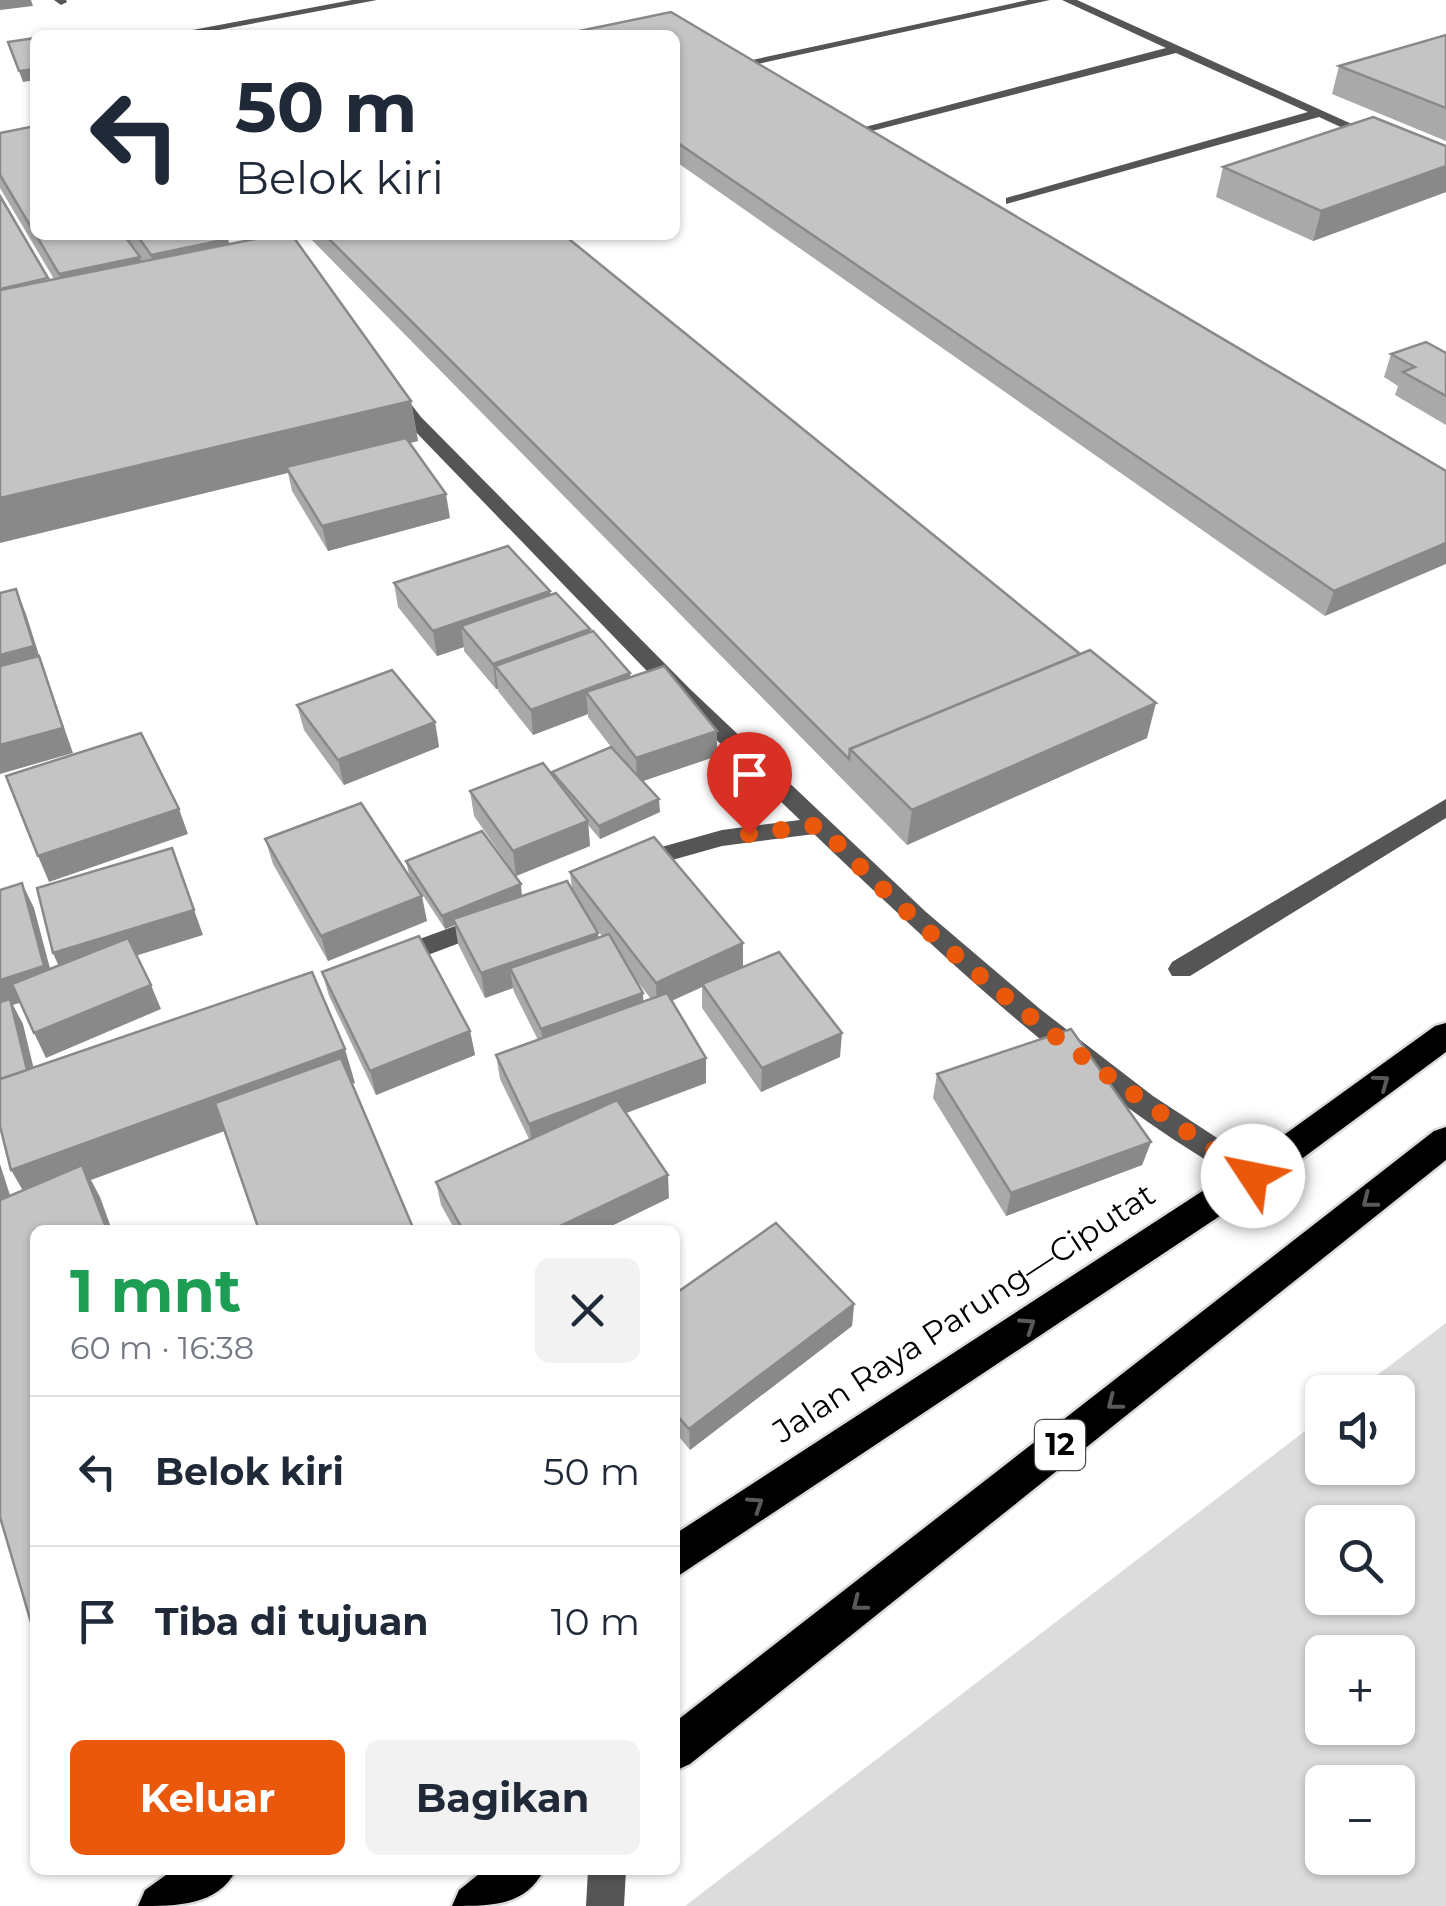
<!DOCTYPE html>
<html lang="id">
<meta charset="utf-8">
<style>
:root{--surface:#fff;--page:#f2f2f3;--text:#1f2937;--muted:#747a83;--line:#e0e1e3;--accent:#ea580c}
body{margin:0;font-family:Montserrat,sans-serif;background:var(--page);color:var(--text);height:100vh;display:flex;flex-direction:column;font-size:38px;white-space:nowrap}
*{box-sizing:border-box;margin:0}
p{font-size:32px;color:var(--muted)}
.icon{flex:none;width:55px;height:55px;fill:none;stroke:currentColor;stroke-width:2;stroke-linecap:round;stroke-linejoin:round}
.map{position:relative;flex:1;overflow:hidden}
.drawer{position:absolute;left:30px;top:1225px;width:650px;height:650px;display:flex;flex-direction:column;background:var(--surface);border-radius:15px;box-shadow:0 2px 8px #0004}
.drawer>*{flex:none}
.hud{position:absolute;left:30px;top:30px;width:650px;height:210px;border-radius:15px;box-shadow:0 2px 8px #0004;background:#fff;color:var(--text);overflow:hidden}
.tools{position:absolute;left:1305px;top:1375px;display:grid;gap:20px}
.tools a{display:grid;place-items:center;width:110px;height:110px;border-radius:15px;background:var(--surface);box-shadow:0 2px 8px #0004;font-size:50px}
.pin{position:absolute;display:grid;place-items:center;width:85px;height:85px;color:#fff;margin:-102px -42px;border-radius:50% 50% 50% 0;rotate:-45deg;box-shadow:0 0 10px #0007}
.pin .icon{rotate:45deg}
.me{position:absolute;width:110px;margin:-55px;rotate:304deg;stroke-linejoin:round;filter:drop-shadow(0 0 8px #0008)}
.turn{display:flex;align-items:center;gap:35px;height:210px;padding:0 40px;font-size:45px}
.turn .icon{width:130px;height:130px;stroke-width:2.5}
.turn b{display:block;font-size:70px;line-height:85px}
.round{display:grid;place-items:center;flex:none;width:105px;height:105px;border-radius:15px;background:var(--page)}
.summary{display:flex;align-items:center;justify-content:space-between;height:170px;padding:0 40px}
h1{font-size:60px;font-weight:700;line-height:75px;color:#1e9e55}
.action{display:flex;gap:20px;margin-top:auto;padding:20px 40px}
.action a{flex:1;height:115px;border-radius:15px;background:var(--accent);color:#fff;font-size:40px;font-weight:700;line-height:115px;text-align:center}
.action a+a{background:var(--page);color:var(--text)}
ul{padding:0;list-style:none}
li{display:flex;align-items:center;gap:30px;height:150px;padding:0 40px;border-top:2px solid var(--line)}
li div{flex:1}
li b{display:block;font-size:38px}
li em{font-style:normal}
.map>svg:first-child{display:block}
.green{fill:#dcdcdc;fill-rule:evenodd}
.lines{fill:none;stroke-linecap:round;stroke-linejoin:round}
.highway-casing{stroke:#dbdbdb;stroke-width:5}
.minor{fill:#555;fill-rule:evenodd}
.highway{fill:#000;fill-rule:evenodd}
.wall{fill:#a9a9a9;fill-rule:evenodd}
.shaded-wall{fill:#898989}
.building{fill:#c4c4c4;stroke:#898989;stroke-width:2.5}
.oneway{stroke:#595959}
.route{stroke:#ea580c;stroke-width:18;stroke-dasharray:0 32.4}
.labels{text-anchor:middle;stroke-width:10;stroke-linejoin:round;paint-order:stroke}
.shield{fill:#fff;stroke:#4c4c4c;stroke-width:2.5}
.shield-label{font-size:30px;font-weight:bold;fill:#000}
.street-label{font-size:32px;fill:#000;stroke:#fff}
</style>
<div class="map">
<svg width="1446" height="1906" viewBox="0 0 1446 1906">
<rect width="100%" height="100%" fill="#fff"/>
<path class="green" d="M 1446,1323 L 1446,1906 L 685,1906 L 1322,1418 L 1322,1468 L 1398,1468 L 1398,1392 L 1355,1392 ZM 1322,1522 L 1398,1522 L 1398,1598 L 1322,1598 ZM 1322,1652 L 1398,1652 L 1398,1728 L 1322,1728 ZM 1322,1782 L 1398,1782 L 1398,1858 L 1322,1858 Z"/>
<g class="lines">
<g class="highway-casing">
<g id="highway">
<path d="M 1446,1023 L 1446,1052 L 1265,1186 L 675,1578 L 675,1534 L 1241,1166 L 1435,1026 Z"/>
<path d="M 1446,1127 L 1446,1160 L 690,1764 L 675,1771 L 675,1722 L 1434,1131 Z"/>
<path d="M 173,1870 L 236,1870 C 218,1906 177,1906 138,1906 L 145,1890 Z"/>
<path d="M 484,1870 L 544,1870 C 525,1906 493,1906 452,1906 L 459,1890 Z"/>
</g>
</g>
<g class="minor">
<path d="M 54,0 L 66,0 L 67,2 L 61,5 Z"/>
<path d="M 352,0 L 377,0 L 192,35 L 166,35 Z"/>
<path d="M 1028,0 L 1050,0 L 758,64 L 752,60 Z"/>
<path d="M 1062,0 L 1077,0 L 1385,139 L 1373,142 L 1319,117 L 1006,204 L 1006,198 L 1308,112 L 1176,53 L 872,131 L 865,127 L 1166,48 Z"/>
<path d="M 388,390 L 400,390 L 421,417 L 690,689 L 926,912 L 1040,1009 L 1153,1096 L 1263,1168 L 1267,1176 L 1263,1184 L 1253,1188 L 1243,1184 C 1207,1160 1169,1138 1134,1112 C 1019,1029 916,931 814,834 L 722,846 L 633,871 L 625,869 L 621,863 L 633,855 L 722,830 L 800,820 L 674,699 L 409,425 L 385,394 Z"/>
<path d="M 1446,799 L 1446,818 L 1190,976 L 1172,976 L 1168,969 L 1172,962 Z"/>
<path d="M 485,915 L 494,918 L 497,924 L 494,930 L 396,967 L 387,965 L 383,958 L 387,951 Z"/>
<path d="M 588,1870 L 626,1870 L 624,1906 L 586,1906 Z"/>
</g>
<use href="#highway" class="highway"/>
</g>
<g class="wall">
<path d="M 675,35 L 1446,471 L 1325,616 L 675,161 Z"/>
<path d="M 1446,35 L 1446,141 L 1332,94 L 1339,66 Z"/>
<path d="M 0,133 L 35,235 L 225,235 L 230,244 L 411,401 L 418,441 L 409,443 L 450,518 L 328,551 L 292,491 L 288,473 L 49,280 L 54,279 L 0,188 Z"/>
<path d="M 1446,146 L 1446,192 L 1313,241 L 1216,197 L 1223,167 Z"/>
<path d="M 307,235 L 564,235 L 1147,738 L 907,845 Z"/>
<path d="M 1446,353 L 1446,425 L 1395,395 L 1398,386 L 1384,377 L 1391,354 Z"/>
<path d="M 394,583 L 550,591 L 551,595 L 590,632 L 631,677 L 717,756 L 643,781 L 660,812 L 600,839 L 588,825 L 590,846 L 516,876 L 474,816 L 470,791 L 553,776 L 552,772 L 611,747 L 588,717 L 588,714 L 533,735 L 498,691 L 498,689 L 496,689 L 464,651 L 464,647 L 437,656 L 398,607 Z"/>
<path d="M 297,705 L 435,722 L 439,747 L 344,785 L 304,730 Z"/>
<path d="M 265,839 L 427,921 L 328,961 L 273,864 Z"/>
<path d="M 406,861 L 522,896 L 572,889 L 570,872 L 743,943 L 743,967 L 840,1057 L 761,1092 L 702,1008 L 702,987 L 672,1001 L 706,1083 L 626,1113 L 669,1198 L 603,1230 L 455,1230 L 441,1205 L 436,1182 L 529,1139 L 500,1079 L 496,1055 L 538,1040 L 514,992 L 513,988 L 485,998 L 458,944 L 455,925 L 445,929 L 409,874 ZM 590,920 L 602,936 L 598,938 ZM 633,976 L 651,999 L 643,1002 L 643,993 Z"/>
<path d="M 322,972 L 470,1031 L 475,1055 L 376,1095 L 329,996 Z"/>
<path d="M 937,1074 L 1151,1142 L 1142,1165 L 1006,1216 L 933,1098 Z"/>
<path d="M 675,1294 L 854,1304 L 852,1326 L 690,1450 L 675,1432 Z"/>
</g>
<g class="shaded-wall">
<path d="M 0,0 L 31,0 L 33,6 L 0,10 Z"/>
<path d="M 35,69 L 35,80 L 23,82 L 19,71 Z"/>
<path d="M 1446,166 L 1446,192 L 1313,241 L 1321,211 Z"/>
<path d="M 228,239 L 235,270 L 159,286 L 151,255 Z"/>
<path d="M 140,257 L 148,288 L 69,306 L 59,274 Z"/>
<path d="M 411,401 L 418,441 L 289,472 L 286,467 L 288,473 L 0,543 L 0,498 Z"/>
<path d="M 446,494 L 450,518 L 328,551 L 322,526 Z"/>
<path d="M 1446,543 L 1446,564 L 1325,616 L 1334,591 Z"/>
<path d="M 16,589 L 26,614 L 44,671 L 0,682 L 0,655 Z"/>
<path d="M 550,591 L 553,616 L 461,626 L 464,647 L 437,656 L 433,631 Z"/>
<path d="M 590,629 L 592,654 L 495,666 L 498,689 L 496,689 L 493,664 Z"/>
<path d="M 39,656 L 73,753 L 0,774 L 0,745 Z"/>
<path d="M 630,673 L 632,698 L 586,692 L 588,714 L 533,735 L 531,710 Z"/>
<path d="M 1156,703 L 1147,738 L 907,845 L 912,810 Z"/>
<path d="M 435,722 L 439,747 L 344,785 L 338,760 Z"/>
<path d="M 717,731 L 717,756 L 637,783 L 636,758 Z"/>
<path d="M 659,799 L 660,812 L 600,839 L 599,826 Z"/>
<path d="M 179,809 L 188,834 L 49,882 L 38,856 Z"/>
<path d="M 588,821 L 590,846 L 516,876 L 513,851 Z"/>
<path d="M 172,848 L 203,935 L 64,978 L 53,953 Z"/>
<path d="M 22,883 L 34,908 L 56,991 L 13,1005 L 23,1024 L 42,1103 L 0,1009 L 0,980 Z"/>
<path d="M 521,884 L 522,897 L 453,919 L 455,925 L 445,929 L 442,916 Z"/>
<path d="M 422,896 L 427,921 L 328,961 L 321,936 Z"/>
<path d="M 598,933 L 600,958 L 510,968 L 513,988 L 485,998 L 481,973 Z"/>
<path d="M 743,943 L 743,968 L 702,984 L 702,987 L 657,1007 L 656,983 Z"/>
<path d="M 151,985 L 161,1009 L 46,1058 L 34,1033 Z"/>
<path d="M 643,993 L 644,1018 L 545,1053 L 541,1029 Z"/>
<path d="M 470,1031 L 475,1055 L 376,1095 L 370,1071 Z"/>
<path d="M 842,1033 L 840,1057 L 761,1092 L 762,1068 Z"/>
<path d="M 345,1049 L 355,1083 L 91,1180 L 100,1197 L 112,1230 L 107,1230 L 30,1203 L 11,1170 Z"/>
<path d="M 706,1058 L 706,1083 L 533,1148 L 529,1124 Z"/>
<path d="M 1151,1142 L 1142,1165 L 1006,1216 L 1011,1193 Z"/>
<path d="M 0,1164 L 18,1220 L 0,1228 Z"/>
<path d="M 668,1175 L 669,1198 L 603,1230 L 552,1230 Z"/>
<path d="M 854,1304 L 852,1326 L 690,1450 L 689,1429 Z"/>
</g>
<g class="building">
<path d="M 671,12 L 1446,471 L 1446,543 L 1334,591 L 675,141 L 675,35 L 560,35 Z"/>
<path d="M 1446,35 L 1446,108 L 1339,66 Z"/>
<path d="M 35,38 L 35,69 L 19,71 L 8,42 Z"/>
<path d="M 1373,117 L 1446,146 L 1446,166 L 1321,211 L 1223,167 Z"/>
<path d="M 35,126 L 35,234 L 0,175 L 0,133 Z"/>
<path d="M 0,196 L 48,278 L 0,289 Z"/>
<path d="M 36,235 L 124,235 L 140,257 L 59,274 Z"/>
<path d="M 137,235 L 225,235 L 228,239 L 151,255 Z"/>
<path d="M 275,235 L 292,235 L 411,401 L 0,498 L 0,290 Z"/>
<path d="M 325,235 L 564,235 L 1080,654 L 850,749 L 849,759 Z"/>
<path d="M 1426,342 L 1446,353 L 1446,396 L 1403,372 L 1415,367 L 1391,354 Z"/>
<path d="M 406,438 L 446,494 L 322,526 L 286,467 Z"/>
<path d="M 508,546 L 550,591 L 433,631 L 394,583 Z"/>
<path d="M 16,589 L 34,646 L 0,655 L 0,593 Z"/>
<path d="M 556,593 L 590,629 L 493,664 L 461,626 Z"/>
<path d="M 593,631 L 630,673 L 531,710 L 495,666 Z"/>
<path d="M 1090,650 L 1156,703 L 912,810 L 850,749 Z"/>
<path d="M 39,656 L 63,728 L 0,745 L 0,666 Z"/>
<path d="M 664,666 L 717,731 L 636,758 L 586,692 Z"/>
<path d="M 392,670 L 435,722 L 338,760 L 297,705 Z"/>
<path d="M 141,733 L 179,809 L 38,856 L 6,776 Z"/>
<path d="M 611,747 L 659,799 L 599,826 L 552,772 Z"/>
<path d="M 543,763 L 588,821 L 513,851 L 470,791 Z"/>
<path d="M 361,803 L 422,896 L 321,936 L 265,839 Z"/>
<path d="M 482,831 L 521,884 L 442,916 L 406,861 Z"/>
<path d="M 654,837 L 743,943 L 656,983 L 570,872 Z"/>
<path d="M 172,848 L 194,910 L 53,953 L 37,888 Z"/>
<path d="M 567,881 L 598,933 L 481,973 L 453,919 Z"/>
<path d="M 22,883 L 44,966 L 0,980 L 0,890 Z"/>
<path d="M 609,934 L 643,993 L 541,1029 L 510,968 Z"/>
<path d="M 419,936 L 470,1031 L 370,1071 L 322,972 Z"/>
<path d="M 128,938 L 151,985 L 34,1033 L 12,984 Z"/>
<path d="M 779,952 L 842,1033 L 762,1068 L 702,984 Z"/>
<path d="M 312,972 L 345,1049 L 11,1170 L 0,1126 L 0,1079 Z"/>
<path d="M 667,993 L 706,1058 L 529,1124 L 496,1055 Z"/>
<path d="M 10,999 L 27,1070 L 0,1079 L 0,1002 Z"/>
<path d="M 1071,1029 L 1151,1142 L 1011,1193 L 937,1074 Z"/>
<path d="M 341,1058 L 414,1230 L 259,1230 L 215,1103 Z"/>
<path d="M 617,1100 L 668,1175 L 552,1230 L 463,1230 L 436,1182 Z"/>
<path d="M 82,1165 L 107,1230 L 35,1230 L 35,1636 L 0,1517 L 0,1200 Z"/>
<path d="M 776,1223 L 854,1304 L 689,1429 L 675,1413 L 675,1294 Z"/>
</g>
<defs><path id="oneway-chevron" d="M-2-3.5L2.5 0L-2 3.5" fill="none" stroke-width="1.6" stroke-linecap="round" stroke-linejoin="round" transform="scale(2.5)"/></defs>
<g class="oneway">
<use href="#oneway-chevron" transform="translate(1382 1082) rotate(-36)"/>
<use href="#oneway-chevron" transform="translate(1369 1201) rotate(142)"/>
<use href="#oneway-chevron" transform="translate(1028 1325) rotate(-33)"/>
<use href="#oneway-chevron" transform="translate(1114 1403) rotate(142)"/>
<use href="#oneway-chevron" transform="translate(756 1504) rotate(-33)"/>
<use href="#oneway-chevron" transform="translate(859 1604) rotate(142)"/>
</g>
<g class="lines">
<path class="route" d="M 749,834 L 820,825 C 946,961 1099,1074 1253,1176"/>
</g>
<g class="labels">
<rect class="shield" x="1035" y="1420" width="50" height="50" rx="8"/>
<g class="shield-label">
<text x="1060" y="1455">12</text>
</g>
<g class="street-label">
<text transform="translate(964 1313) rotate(-33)" y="11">Jalan Raya Parung—Ciputat</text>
</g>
</g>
</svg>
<div class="tools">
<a><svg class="icon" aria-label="sound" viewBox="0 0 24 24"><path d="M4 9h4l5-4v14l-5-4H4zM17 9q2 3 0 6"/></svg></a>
<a><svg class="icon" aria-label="search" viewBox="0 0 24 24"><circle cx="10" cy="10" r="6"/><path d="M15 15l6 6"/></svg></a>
<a>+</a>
<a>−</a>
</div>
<div class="pin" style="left:749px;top:834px;background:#d93025"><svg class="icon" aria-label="arrive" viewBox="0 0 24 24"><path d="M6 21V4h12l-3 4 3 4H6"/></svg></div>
<svg class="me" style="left:1253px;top:1176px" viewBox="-20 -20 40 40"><circle r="19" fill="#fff"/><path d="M0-13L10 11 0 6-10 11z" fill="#ea580c"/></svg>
<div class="hud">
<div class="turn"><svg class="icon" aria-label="left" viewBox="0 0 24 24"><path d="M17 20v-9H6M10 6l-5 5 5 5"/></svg><div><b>50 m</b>Belok kiri</div></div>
</div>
<section class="drawer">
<div class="summary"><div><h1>1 mnt</h1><p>60 m · 16:38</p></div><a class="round"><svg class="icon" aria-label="close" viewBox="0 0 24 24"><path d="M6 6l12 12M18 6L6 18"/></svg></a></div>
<ul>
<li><svg class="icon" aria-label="left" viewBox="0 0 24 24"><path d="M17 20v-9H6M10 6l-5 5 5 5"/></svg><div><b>Belok kiri</b></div><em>50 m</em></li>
<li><svg class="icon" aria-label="arrive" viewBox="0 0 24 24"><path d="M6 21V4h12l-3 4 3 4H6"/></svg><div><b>Tiba di tujuan</b></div><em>10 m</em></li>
</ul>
<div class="action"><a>Keluar</a><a>Bagikan</a></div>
</section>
</div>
